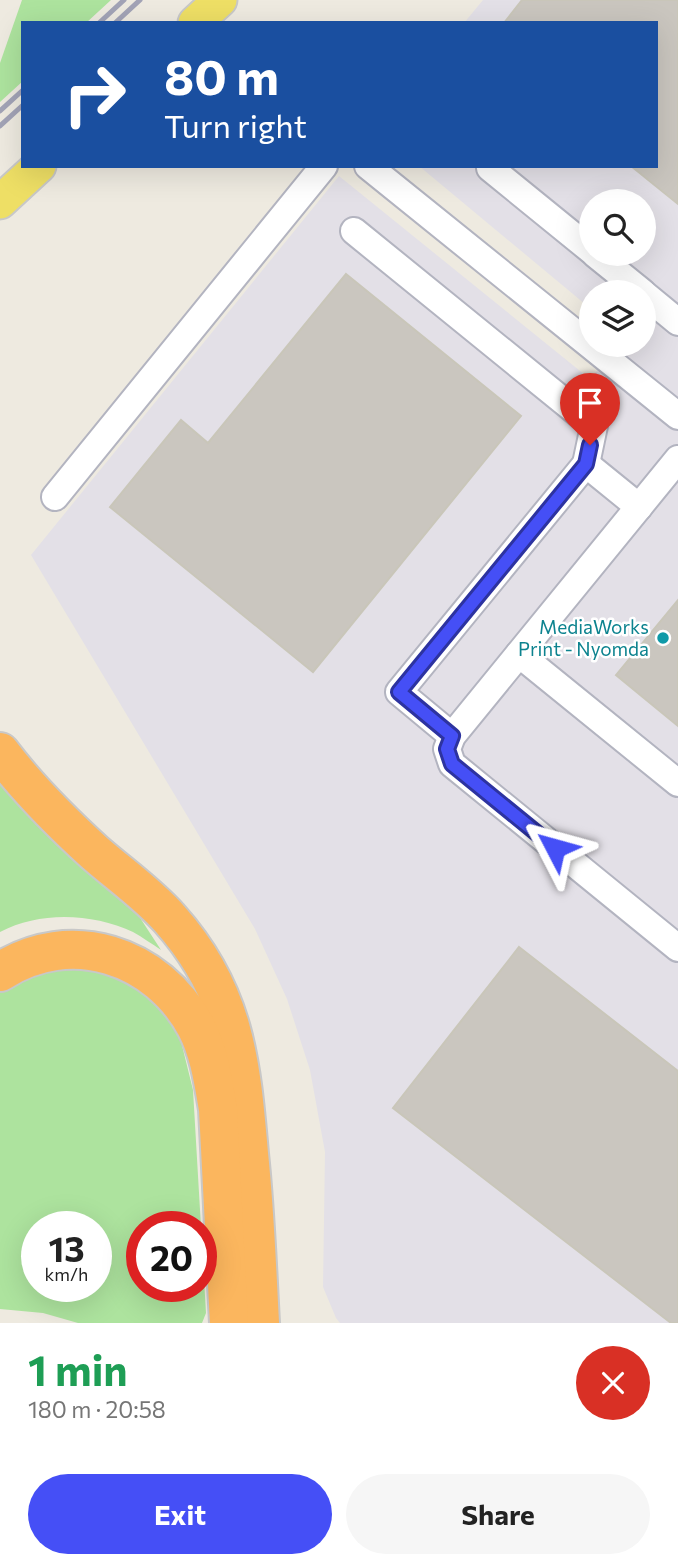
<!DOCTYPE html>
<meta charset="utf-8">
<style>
:root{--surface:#fff;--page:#f6f6f6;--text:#222;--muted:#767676;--accent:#454ff6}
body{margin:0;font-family:Commissioner,sans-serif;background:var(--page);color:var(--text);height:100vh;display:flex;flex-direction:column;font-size:26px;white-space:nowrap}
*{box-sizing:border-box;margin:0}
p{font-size:23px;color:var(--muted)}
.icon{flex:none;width:38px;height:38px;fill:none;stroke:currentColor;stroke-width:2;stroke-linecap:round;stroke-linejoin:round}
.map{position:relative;height:1323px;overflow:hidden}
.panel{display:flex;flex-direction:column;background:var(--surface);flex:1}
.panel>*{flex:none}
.top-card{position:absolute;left:21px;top:21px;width:637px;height:147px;border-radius:0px;box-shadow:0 7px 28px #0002;background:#1a4fa0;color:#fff;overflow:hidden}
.fabs{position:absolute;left:579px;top:189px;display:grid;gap:14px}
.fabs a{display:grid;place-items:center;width:77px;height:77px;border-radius:50%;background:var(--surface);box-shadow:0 7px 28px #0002;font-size:35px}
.speed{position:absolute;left:21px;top:1211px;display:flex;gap:14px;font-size:35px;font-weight:700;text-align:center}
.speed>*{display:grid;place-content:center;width:91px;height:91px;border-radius:50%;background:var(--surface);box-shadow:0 7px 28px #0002;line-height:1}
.speed small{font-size:18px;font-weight:400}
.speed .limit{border:10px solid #d22;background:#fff;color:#111}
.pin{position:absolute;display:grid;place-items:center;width:60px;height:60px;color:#fff;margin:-72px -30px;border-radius:50% 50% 50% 0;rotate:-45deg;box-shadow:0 0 7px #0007}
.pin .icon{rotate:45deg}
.me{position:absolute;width:77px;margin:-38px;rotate:309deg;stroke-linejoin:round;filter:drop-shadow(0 0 5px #0008)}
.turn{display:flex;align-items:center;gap:24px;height:147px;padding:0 28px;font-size:32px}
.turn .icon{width:91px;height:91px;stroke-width:2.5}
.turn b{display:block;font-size:49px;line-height:60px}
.round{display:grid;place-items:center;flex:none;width:74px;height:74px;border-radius:37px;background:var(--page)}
.headline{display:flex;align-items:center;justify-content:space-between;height:119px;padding:0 28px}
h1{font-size:42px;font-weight:700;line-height:52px;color:#1e9e55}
.cta{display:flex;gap:14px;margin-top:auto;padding:14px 28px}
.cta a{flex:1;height:80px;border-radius:42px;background:var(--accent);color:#fff;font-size:28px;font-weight:700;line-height:80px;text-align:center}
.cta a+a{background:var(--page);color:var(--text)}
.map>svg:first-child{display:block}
.industrial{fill:#e3e0e7;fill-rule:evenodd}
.green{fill:#ade39e;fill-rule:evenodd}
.building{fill:#cac6bf;stroke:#c9c6b9;stroke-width:2}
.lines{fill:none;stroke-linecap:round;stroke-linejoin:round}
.minor-casing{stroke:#b3b4c0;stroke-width:30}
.major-casing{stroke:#c8c8c8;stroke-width:37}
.highway-casing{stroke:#c8c8c8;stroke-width:42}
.minor{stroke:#fff;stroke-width:26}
.major{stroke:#eedf65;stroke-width:33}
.highway{stroke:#fbb65e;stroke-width:38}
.rail{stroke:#a2a3b6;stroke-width:5}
.route-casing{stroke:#2d33a0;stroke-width:18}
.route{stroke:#454ff6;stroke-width:12}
.culture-dot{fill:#0f9aa8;stroke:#fff;stroke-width:2.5}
.labels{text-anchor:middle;stroke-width:5;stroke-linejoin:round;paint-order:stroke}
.culture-label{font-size:19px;fill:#0d838f;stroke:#fff;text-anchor:end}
</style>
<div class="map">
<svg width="678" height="1323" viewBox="0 0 678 1323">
<rect width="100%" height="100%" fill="#eeeae0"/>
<path class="industrial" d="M 483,0 L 678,0 L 678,1323 L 340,1323 L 336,1318 L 323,1287 L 325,1152 L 310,1070 L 287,999 L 255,929 L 31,555 L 339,176 L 590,379 L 619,345 L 644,345 L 644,292 L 592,292 L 591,309 L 419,166 L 656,166 L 656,23 L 464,23 ZM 592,201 L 644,201 L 644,254 L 592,254 Z"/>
<g class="green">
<path d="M 22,0 L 111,0 L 86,23 L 23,23 L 23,81 L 0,102 L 0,63 Z"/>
<path d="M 0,783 L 133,907 L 161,950 C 152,944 142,937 133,932 C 92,913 40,911 0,932 Z"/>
<path d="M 60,965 L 109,970 L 150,993 L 178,1029 L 193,1090 L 206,1313 L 202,1323 L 78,1323 L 43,1313 L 0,1309 L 0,985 ZM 37,1227 L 96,1227 L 96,1286 L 37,1286 ZM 142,1227 L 201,1227 L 201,1286 L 142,1286 Z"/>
</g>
<g class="building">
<path d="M 522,0 L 678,0 L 678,204 L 631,166 L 656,166 L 656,23 L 504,23 Z"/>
<path d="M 346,274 L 521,416 L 313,672 L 110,507 L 181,420 L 208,443 Z"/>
<path d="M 678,600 L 678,726 L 616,675 Z"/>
<path d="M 519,947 L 678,1071 L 678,1323 L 671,1323 L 393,1108 Z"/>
</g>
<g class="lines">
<g class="minor-casing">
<g id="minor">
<path d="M 368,166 L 678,416"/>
<path d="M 490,168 L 592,251"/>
<path d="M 354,231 L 594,426 L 586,464"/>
<path d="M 595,254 L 642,292"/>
<path d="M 644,294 L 678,322"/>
<path d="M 678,459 L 452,736 L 447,749 L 452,764 L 678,948"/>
<path d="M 55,497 L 324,166"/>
<path d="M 519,654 L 678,783"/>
<path d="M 452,736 L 399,692 L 586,464 L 639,507"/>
</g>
</g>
<g class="major-casing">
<g id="major">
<path d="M 195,23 L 220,0"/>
<path d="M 0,202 L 39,166"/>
</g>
</g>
<g class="highway-casing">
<g id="highway">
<path d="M 0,752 C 28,789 60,821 94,852 C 119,874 148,894 170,919 C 235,992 241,1061 249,1154 C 255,1210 257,1267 260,1323"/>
<path d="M 0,972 C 70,926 158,955 196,1027 C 209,1052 213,1080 218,1109 L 229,1323"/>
</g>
</g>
<use href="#minor" class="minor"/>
<use href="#major" class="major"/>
<use href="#highway" class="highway"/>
<g class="rail">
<path d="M 99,23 L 124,0"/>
<path d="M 115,23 L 140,0"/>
<path d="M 0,111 L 23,90"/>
<path d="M 0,126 L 23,105"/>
</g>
</g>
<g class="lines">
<g class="route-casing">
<path id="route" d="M 555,848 L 452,764 L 447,749 L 452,736 L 399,692 L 586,464 L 590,445"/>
</g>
<use href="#route" class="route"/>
</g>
<circle class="culture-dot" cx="663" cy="638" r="7"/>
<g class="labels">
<g class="culture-label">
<text x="649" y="634">MediaWorks<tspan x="649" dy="22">Print - Nyomda</tspan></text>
</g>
</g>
</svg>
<div class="fabs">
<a><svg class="icon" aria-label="search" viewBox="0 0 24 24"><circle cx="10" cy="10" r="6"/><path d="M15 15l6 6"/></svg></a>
<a><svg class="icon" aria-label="layers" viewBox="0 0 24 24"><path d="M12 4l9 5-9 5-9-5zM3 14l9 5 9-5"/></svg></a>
</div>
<div class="speed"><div>13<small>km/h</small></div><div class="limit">20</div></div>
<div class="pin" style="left:590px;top:445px;background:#d93025"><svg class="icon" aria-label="arrive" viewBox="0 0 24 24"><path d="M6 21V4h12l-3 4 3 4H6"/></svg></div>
<svg class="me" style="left:555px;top:848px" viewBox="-20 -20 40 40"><path d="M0-17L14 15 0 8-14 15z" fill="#454ff6" stroke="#fff" stroke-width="4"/></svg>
<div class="top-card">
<div class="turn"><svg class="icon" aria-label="right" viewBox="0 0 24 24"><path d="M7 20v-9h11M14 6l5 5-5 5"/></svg><div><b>80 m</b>Turn right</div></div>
</div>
</div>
<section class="panel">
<div class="headline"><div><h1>1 min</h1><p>180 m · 20:58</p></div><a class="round" style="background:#d93025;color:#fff"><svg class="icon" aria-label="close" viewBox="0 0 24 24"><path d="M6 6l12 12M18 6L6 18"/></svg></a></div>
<div class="cta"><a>Exit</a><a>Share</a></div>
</section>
